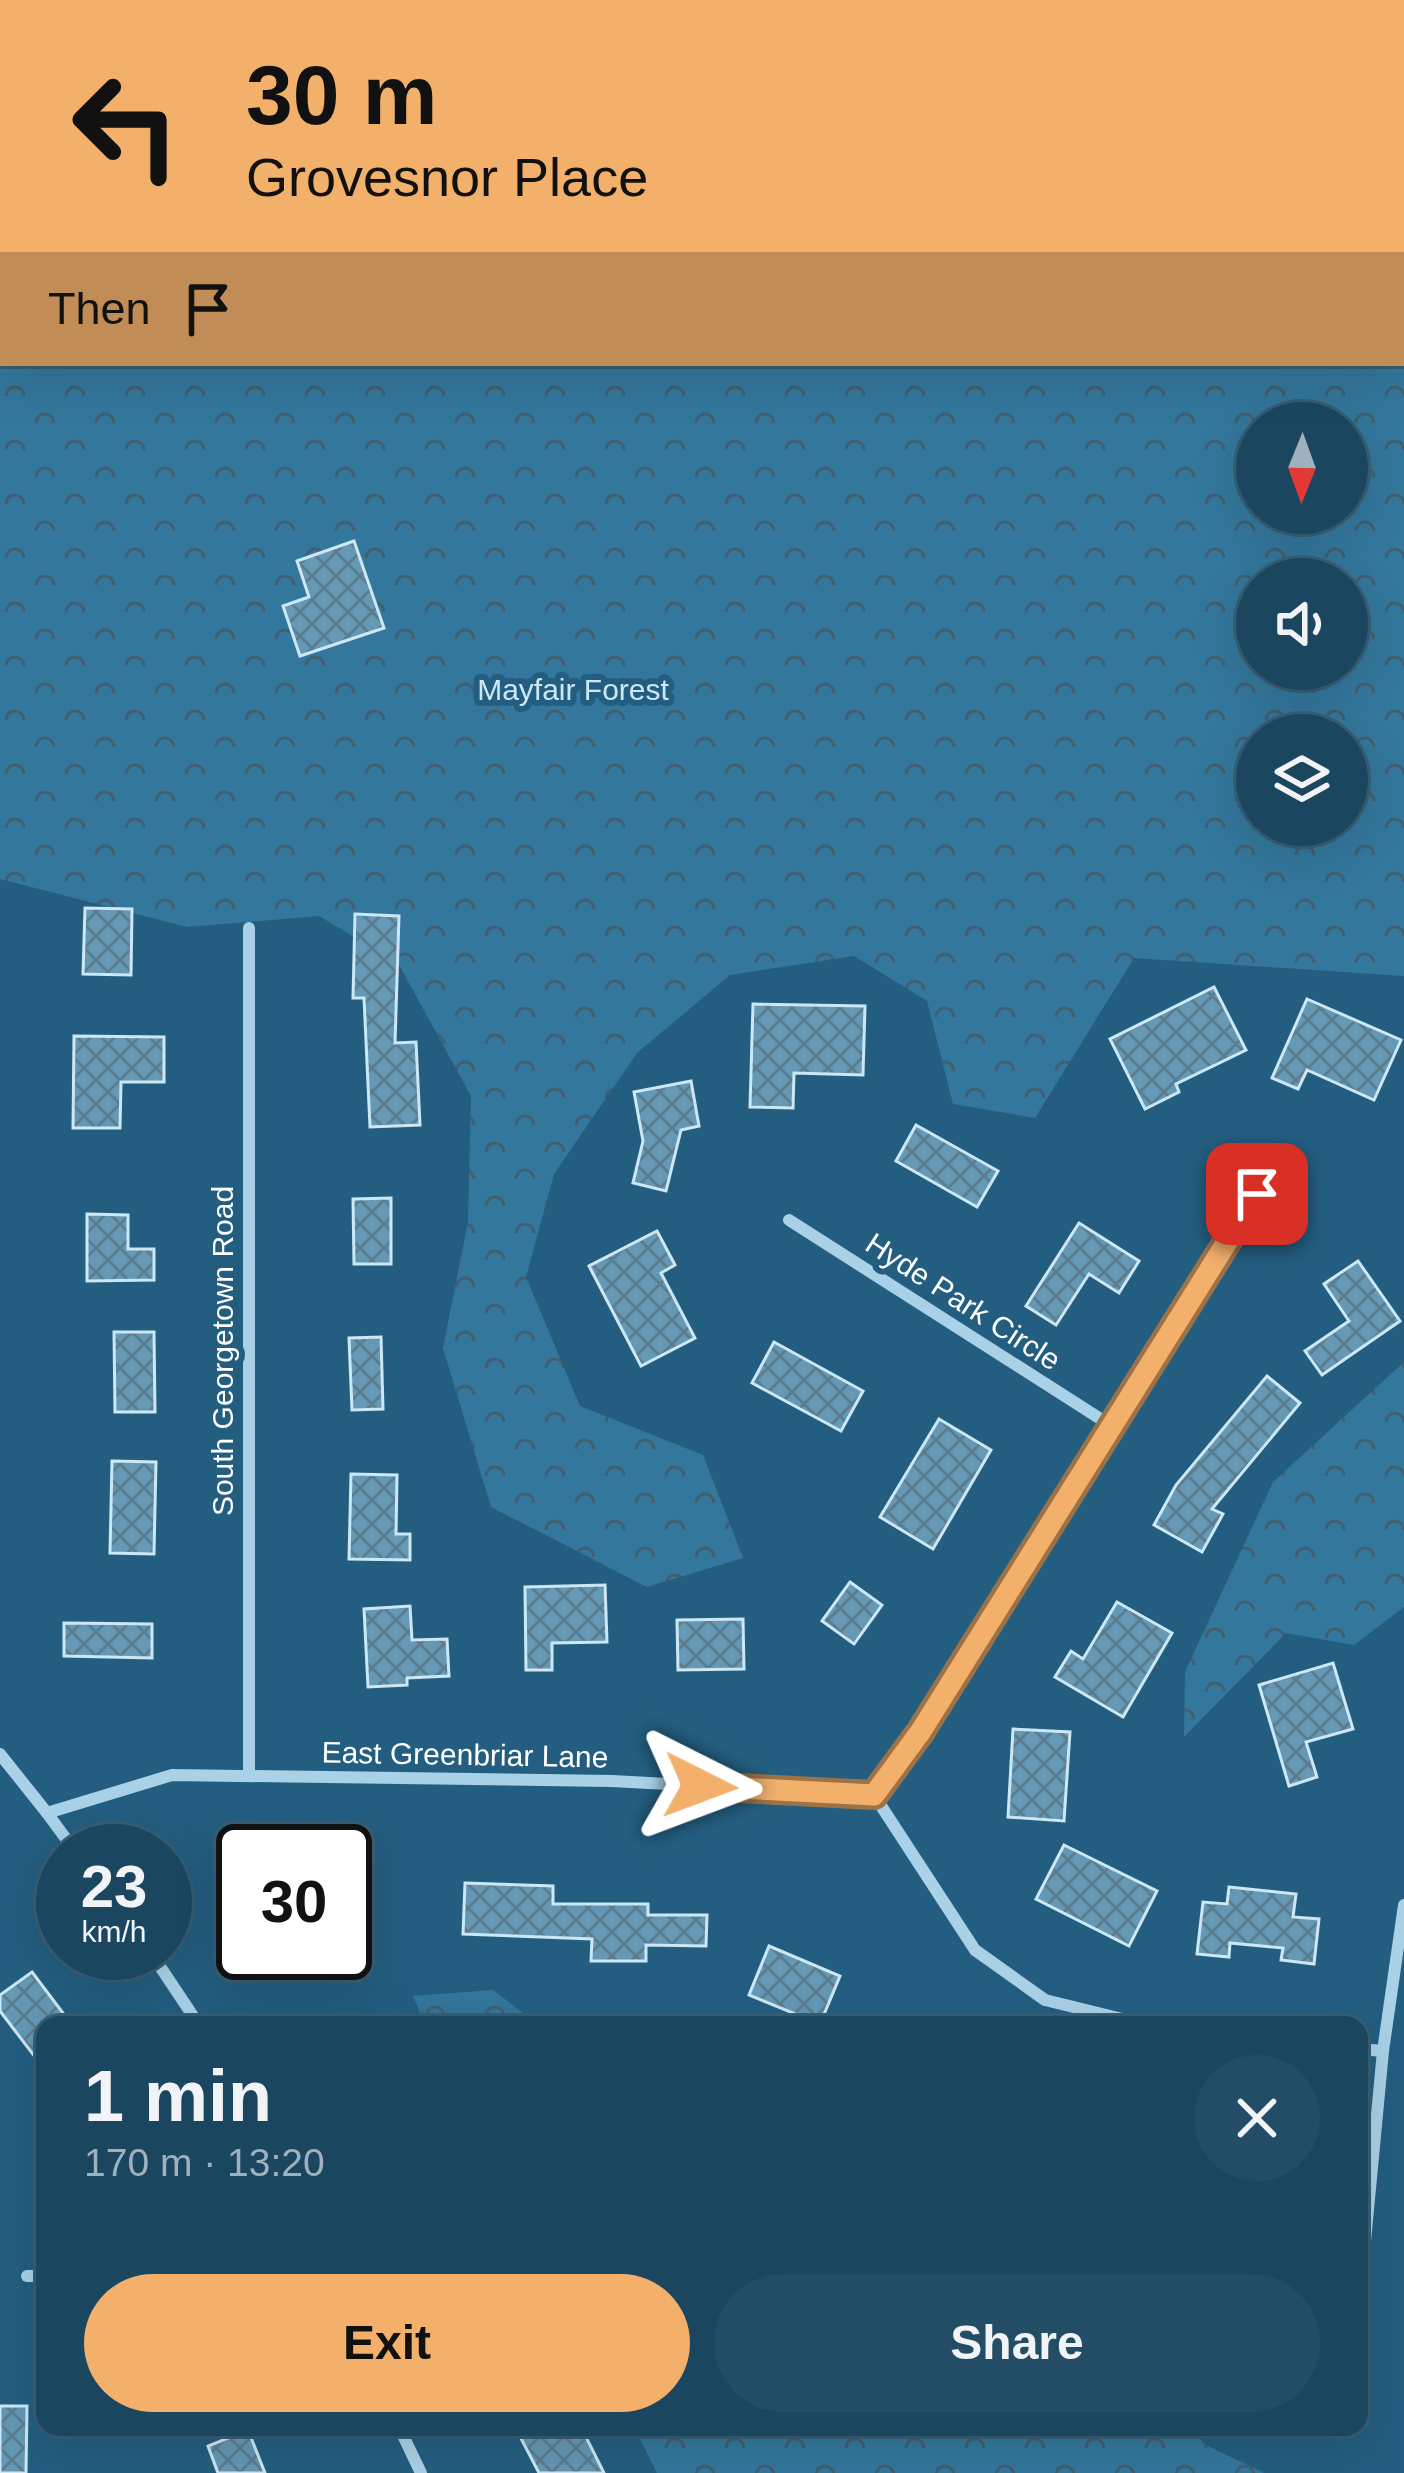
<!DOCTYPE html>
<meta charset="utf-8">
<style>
:root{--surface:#1a4660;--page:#234d66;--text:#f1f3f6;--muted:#9fb1bd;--line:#385e75;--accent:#f2b06b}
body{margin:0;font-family:Arial,sans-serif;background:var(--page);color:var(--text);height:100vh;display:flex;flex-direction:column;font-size:45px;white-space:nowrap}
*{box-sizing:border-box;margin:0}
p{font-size:39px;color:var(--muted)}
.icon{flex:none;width:66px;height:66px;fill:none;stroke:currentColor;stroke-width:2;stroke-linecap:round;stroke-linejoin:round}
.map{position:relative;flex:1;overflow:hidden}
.details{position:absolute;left:36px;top:2016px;width:1332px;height:420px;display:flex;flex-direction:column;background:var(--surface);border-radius:24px;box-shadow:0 12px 48px #0002,0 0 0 3px var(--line)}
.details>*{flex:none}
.banner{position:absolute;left:0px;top:0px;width:1404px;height:366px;box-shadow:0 12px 48px #0002,0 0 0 3px var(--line);background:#f2b06b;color:#111;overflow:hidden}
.needle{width:78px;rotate:181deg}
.controls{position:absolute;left:1236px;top:402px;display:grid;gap:24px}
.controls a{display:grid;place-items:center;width:132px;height:132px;border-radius:50%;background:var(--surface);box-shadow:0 12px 48px #0002,0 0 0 3px var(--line);font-size:60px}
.speed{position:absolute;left:36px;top:1824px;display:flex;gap:24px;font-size:60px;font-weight:700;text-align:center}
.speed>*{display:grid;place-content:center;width:156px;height:156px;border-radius:50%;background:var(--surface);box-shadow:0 12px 48px #0002,0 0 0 3px var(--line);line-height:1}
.speed small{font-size:30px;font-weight:400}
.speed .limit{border:6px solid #111;border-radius:18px;background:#fff;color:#111}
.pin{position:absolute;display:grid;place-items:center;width:102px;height:102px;color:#fff;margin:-51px;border-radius:24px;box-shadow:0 6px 18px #0006}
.me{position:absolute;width:132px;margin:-66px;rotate:93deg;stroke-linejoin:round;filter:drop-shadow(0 0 9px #0008)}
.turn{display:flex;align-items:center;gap:42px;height:252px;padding:0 48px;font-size:54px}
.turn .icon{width:156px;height:156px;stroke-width:2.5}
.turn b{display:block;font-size:84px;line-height:102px}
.then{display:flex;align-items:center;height:114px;padding:0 48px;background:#0003;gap:24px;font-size:45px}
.round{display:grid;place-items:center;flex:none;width:126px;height:126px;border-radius:63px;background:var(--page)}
.summary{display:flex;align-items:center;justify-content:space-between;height:204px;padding:0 48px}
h1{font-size:72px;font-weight:700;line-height:90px}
.primary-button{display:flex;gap:24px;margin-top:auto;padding:24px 48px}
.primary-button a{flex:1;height:138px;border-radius:72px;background:var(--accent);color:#111;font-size:48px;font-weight:700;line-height:138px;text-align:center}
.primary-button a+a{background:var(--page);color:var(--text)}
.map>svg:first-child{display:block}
.forest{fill:url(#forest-crowns);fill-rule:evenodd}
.building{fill:url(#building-cross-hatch);stroke:#cce7f5;stroke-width:3}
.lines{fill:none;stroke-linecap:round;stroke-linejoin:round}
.street{stroke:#a9d1e7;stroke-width:12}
.route-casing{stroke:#9d7246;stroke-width:30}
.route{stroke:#f2b06b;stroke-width:21}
.labels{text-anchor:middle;stroke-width:12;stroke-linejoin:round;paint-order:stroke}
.park-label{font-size:30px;fill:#cce7f5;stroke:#235e80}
.street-label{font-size:30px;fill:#fff;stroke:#235e80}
</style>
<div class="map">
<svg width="1404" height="2473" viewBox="0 0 1404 2473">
<defs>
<pattern id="forest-crowns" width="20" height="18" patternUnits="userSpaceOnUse" patternTransform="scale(3)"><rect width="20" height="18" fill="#33779c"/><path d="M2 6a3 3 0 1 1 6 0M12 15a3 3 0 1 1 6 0" fill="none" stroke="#415f70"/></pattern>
<pattern id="building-cross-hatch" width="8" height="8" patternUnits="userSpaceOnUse" patternTransform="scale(3)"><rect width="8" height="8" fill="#6498b5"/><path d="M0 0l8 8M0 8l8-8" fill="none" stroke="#5c7d90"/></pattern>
</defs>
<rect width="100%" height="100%" fill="#235e80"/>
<g class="forest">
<path d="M 68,0 L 1404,0 L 1404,976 L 1134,958 L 1035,1118 L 953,1104 L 927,1001 L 854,956 L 730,975 L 637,1053 L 554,1174 L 526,1277 L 580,1406 L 703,1455 L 743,1558 L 647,1587 L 491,1507 L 443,1348 L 468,1222 L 471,1096 L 398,963 L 319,916 L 187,927 L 0,879 L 0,152 L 3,150 L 3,363 L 1401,363 L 1401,3 ZM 1257,423 L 1347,423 L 1347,513 L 1257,513 ZM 1257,579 L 1347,579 L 1347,669 L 1257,669 ZM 1257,735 L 1347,735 L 1347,825 L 1257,825 Z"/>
<path d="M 1404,1362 L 1404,1607 L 1354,1645 L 1286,1633 L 1184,1737 L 1185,1672 L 1273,1482 Z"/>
<path d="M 493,1990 L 539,2025 L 425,2025 L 413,1996 Z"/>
<path d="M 634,2427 L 1193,2427 L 1204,2444 L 1264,2473 L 657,2473 Z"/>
</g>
<g class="building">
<path d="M 354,541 L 384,628 L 300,656 L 283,606 L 309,597 L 297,561 Z"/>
<path d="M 85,908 L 132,909 L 131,975 L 83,974 Z"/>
<path d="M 355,914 L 399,916 L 395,1043 L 416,1042 L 420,1125 L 370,1127 L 364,998 L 353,998 Z"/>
<path d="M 1214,987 L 1246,1050 L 1176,1084 L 1179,1092 L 1145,1109 L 1110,1039 Z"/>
<path d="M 1307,999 L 1401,1040 L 1374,1100 L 1307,1070 L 1298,1089 L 1272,1078 Z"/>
<path d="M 753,1004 L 865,1006 L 863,1075 L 794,1073 L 793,1108 L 750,1107 Z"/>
<path d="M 74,1036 L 164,1037 L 164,1082 L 121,1082 L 120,1128 L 73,1128 Z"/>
<path d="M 691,1081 L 699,1126 L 681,1130 L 666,1191 L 633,1183 L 643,1141 L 634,1092 Z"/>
<path d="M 916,1125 L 998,1171 L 977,1207 L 896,1161 Z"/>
<path d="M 391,1198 L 391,1264 L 354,1264 L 353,1199 Z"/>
<path d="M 87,1214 L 128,1215 L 128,1249 L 154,1249 L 154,1280 L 87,1281 Z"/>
<path d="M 1079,1223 L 1139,1261 L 1119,1293 L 1089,1274 L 1056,1325 L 1026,1306 Z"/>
<path d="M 657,1231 L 675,1265 L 661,1273 L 695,1338 L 641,1366 L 589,1266 Z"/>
<path d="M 1358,1261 L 1400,1321 L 1322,1375 L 1305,1351 L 1349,1321 L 1324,1284 Z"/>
<path d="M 114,1332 L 154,1332 L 155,1412 L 115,1412 Z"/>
<path d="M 381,1337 L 383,1409 L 352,1410 L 349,1338 Z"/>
<path d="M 774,1342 L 863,1391 L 841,1431 L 752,1383 Z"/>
<path d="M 1267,1376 L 1300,1403 L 1212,1509 L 1223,1514 L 1202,1552 L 1154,1525 L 1176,1485 Z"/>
<path d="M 939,1419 L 991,1450 L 933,1549 L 880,1517 Z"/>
<path d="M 112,1461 L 156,1462 L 154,1554 L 110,1553 Z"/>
<path d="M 351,1474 L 397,1475 L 396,1534 L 410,1534 L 410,1560 L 349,1559 Z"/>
<path d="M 850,1582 L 882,1605 L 854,1644 L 822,1621 Z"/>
<path d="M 605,1585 L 607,1642 L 552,1643 L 552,1670 L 526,1670 L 525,1587 Z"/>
<path d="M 1117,1602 L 1172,1633 L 1123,1717 L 1055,1677 L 1071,1651 L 1083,1659 Z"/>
<path d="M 410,1606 L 412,1640 L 447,1639 L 449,1676 L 407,1678 L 407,1685 L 368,1687 L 364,1609 Z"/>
<path d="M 743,1619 L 744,1669 L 678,1670 L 677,1620 Z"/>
<path d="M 64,1623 L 152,1624 L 152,1658 L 64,1656 Z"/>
<path d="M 1333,1663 L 1353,1729 L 1306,1742 L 1317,1777 L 1289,1786 L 1259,1685 Z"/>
<path d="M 1013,1729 L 1070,1732 L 1064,1821 L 1008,1817 Z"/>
<path d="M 1064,1845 L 1157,1891 L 1129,1946 L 1036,1899 Z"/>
<path d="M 465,1883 L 553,1886 L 553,1904 L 648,1904 L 648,1915 L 707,1915 L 706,1946 L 646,1945 L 646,1961 L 591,1961 L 592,1939 L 463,1934 Z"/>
<path d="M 1229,1887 L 1296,1894 L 1293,1917 L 1319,1919 L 1314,1964 L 1281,1960 L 1283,1948 L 1230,1943 L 1229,1957 L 1197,1954 L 1203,1902 L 1227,1904 Z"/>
<path d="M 769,1946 L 840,1976 L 820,2024 L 749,1995 Z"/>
<path d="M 32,1972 L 72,2025 L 45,2025 L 45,2070 L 0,2011 L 0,1995 Z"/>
<path d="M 0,2406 L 27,2406 L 26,2473 L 0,2473 Z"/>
<path d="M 515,2427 L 581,2427 L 604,2473 L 539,2473 Z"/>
<path d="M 248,2430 L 265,2473 L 218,2473 L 208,2446 Z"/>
</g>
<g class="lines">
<g class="street">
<path d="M 249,928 L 249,1775"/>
<path d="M 789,1220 L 1110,1425"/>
<path d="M 0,1754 L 47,1813 L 172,1775 L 612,1781 L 874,1795"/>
<path d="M 874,1795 L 921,1731 L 1257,1194"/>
<path d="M 874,1795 L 975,1950 L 1045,2000 L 1147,2025"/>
<path d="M 47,1813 L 75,1851"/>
<path d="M 151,1953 L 199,2025"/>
<path d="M 1359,2049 L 1383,2051"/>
<path d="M 1364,2252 L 1383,2051 L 1404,1905"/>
<path d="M 27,2276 L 45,2276"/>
<path d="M 399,2427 L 421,2473"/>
</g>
</g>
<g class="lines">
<g class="route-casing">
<path id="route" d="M 700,1786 L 874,1795 L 921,1731 L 1257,1194"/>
</g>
<use href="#route" class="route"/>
</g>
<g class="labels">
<g class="park-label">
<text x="573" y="700">Mayfair Forest</text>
</g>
<g class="street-label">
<text transform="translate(963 1302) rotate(33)" y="10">Hyde Park Circle</text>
<text transform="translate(223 1351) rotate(-90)" y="10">South Georgetown Road</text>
<text transform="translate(465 1755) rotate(1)" y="10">East Greenbriar Lane</text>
</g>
</g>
</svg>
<div class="controls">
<a><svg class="needle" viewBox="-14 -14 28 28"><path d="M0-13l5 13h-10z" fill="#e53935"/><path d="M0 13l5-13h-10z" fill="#9fb1bd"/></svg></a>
<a><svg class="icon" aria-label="sound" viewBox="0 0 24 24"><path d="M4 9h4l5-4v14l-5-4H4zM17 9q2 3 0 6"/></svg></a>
<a><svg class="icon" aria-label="layers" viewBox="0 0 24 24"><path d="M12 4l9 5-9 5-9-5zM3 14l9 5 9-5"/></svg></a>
</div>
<div class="speed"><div>23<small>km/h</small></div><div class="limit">30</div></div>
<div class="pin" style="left:1257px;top:1194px;background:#d93025"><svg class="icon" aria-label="arrive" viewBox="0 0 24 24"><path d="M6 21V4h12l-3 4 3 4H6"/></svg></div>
<svg class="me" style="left:700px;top:1786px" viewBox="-20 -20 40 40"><path d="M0-17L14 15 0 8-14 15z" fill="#f2b06b" stroke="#fff" stroke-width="4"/></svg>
<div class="banner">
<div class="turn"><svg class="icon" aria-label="left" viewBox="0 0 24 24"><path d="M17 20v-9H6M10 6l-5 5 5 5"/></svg><div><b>30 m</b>Grovesnor Place</div></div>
<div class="then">Then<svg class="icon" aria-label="arrive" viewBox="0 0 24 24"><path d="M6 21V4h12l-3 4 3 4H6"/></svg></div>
</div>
<section class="details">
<div class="summary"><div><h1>1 min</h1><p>170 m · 13:20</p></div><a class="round"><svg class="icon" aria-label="close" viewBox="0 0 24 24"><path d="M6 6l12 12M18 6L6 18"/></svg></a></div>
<div class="primary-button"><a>Exit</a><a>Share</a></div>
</section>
</div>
